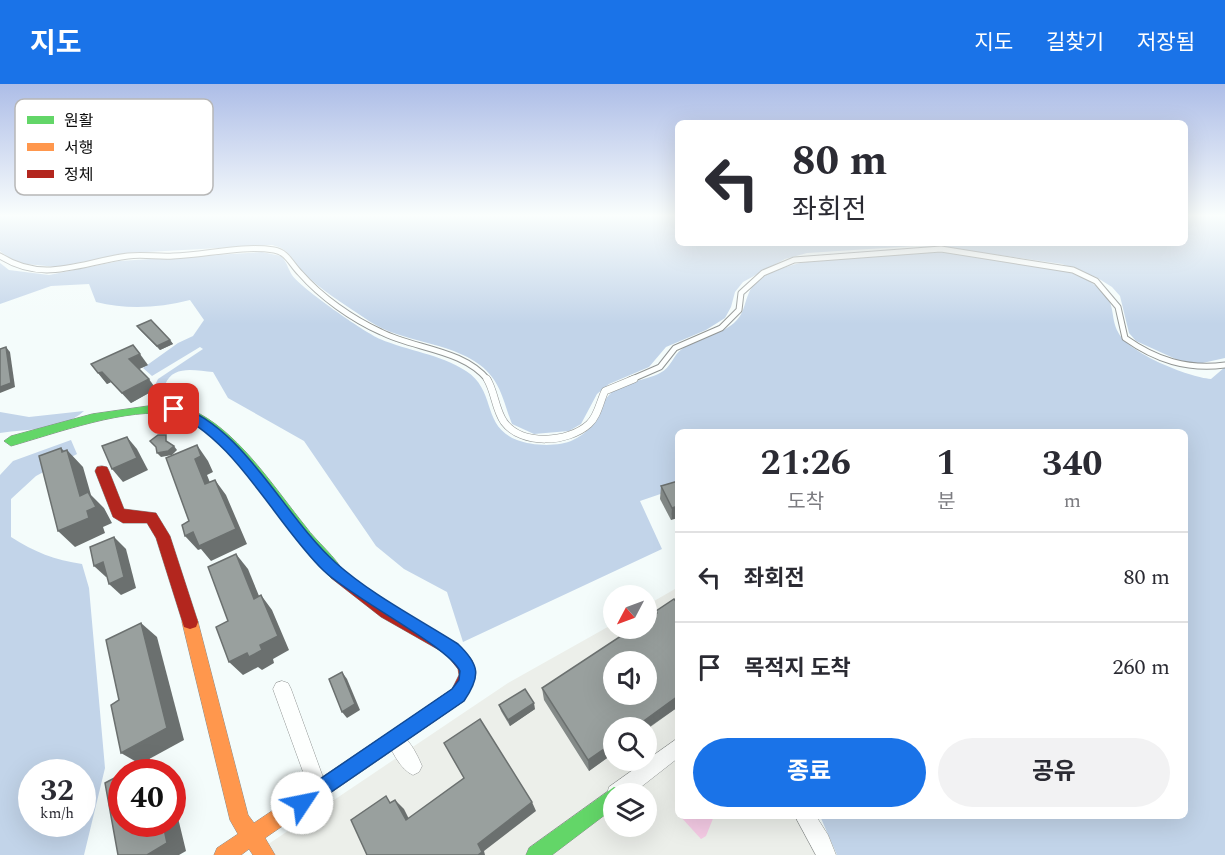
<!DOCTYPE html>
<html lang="ko">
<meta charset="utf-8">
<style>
:root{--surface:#fff;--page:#f2f2f3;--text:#2b2b33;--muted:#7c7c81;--line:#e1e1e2;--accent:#1a73e8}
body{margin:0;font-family:Spectral,"Noto Sans KR",serif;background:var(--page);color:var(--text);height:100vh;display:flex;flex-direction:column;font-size:22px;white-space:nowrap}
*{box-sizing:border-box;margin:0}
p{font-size:20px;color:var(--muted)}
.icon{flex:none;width:33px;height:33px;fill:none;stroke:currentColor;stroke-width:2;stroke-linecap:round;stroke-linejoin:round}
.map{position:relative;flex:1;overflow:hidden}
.sheet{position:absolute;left:675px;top:345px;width:513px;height:390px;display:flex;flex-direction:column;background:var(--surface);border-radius:9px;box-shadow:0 6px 24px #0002}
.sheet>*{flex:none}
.top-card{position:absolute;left:675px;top:36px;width:513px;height:126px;border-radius:9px;box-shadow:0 6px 24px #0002;background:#fff;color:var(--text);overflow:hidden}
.needle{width:39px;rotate:229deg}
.controls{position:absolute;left:603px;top:501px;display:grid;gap:12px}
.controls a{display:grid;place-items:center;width:54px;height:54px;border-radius:50%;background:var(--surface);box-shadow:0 6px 24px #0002;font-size:30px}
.speed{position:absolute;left:18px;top:675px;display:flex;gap:12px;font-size:30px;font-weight:700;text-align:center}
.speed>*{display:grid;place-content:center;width:78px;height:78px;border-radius:50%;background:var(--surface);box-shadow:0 6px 24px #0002;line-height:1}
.speed small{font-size:15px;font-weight:400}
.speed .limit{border:9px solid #d22;background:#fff;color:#111}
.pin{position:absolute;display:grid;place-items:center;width:51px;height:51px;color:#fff;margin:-26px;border-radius:12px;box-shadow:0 3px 9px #0006}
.me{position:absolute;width:66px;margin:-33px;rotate:56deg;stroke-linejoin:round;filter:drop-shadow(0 0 4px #0008)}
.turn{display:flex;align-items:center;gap:21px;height:126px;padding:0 18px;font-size:27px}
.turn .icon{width:78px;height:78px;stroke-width:2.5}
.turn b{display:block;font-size:42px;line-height:51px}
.eta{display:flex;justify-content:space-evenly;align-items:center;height:102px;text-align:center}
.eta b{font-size:36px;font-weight:700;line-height:42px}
.primary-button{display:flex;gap:12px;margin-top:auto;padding:12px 18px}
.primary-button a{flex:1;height:69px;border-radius:36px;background:var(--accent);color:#fff;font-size:24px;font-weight:700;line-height:69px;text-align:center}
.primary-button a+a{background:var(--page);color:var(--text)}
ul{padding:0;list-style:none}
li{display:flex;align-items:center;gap:18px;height:90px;padding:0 18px;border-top:2px solid var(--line)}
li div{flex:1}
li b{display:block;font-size:22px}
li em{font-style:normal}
header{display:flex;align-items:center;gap:36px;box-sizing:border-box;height:84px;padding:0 30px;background:var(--accent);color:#fff}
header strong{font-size:28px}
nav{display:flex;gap:33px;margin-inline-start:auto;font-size:21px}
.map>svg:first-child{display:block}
.industrial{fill:#ecefea;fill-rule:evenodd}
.forest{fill:#c2d4e9;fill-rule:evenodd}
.water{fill:#f5cbe5}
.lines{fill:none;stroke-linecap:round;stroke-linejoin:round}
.lane-far1-casing{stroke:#929695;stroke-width:7}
.lane-casing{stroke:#929695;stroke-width:8}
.street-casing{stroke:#929695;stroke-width:1}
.fast-casing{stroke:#898c8c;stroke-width:1}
.slow-casing{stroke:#898c8c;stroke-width:1}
.jam-casing{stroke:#898c8c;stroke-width:1}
.lane-far1{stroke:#fdfffe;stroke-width:5}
.lane{stroke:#fdfffe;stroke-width:7}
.street{fill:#fdfffe;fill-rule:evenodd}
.fast{fill:#63d668;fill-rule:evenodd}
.slow{fill:#ff974d;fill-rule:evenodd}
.jam{fill:#b3261e;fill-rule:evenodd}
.wall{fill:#848a88}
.shaded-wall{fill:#6b706f}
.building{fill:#99a09e;stroke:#6b706f;stroke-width:1.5;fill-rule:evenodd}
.route{fill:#1a73e8;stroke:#114b97;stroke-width:1.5}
.key{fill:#fff;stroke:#b7b7b7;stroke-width:1.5}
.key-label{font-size:16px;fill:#0f0f0f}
</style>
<header>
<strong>지도</strong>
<nav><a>지도</a><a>길찾기</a><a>저장됨</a></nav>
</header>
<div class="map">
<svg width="1225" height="771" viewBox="0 0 1225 771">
<rect width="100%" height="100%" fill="#f4fcfb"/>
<path class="industrial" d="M 675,505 L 678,508 L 678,732 L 799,732 L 820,771 L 252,771 L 508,599 L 613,540 L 614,544 L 646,544 L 647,521 ZM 614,578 L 646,578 L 646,610 L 614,610 ZM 614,644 L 646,644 L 646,676 L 614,676 ZM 614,710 L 646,710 L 646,742 L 614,742 Z"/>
<g class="forest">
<path d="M 0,132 L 678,132 L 678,159 L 1185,159 L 1185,132 L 1225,132 L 1225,274 L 1198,280 L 1180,277 L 1136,257 L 1129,249 L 1120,212 L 1112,203 L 1096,193 L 1062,180 L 943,163 L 915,162 L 807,169 L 785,175 L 743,198 L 735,208 L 731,223 L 725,234 L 706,246 L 666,263 L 649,283 L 609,300 L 597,310 L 581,340 L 569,347 L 534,350 L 512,340 C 503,317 501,297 480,281 C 448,257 402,259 369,237 C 347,222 320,206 302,187 C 291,175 290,165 272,161 L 129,169 L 57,183 L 15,179 L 0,167 Z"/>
<path d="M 262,168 L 281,172 C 287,178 288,185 292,191 C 302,205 364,248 380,255 C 408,267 440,270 466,287 C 497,307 481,342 517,356 C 532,362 559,363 573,356 C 601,343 596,322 612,308 C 624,297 645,297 660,289 C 671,284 673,271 682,265 C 698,253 719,252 734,239 C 751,224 740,204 768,190 C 809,170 885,168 932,168 C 950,168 970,173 988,175 C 1025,181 1074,180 1102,207 C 1116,220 1110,233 1118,248 C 1128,269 1188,293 1211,295 L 1225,283 L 1225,771 L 837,771 L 820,732 L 1185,732 L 1185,348 L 678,348 L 678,404 L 640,417 L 662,465 L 463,558 L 447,508 L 404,485 L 376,462 L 304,357 L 228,314 L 213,288 C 196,287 173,280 165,301 L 172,307 L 163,311 L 155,301 L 158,295 L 203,265 L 200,263 L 152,292 L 143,284 L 178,259 L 193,252 L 204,236 L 190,216 C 159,224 127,226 96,218 L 89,200 L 51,202 L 0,220 L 0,179 L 9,186 L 49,191 L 119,177 Z"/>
<path d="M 84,327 C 60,348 30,344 0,349 L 0,328 L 29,333 Z"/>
<path d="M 71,356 L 77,370 L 36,392 L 11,415 L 11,453 C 34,468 55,476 82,480 L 89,504 L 105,684 L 84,771 L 0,771 L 0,391 L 13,377 ZM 32,688 L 82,688 L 82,740 L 32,740 Z"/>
</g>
<path class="water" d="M 680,732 L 714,732 L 706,752 L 701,755 Z"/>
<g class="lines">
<g class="lane-far1-casing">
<g id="lane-far1">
<path d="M 0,172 C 44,200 81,178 128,172 C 143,170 158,173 173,172 C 206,171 241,161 274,166 C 287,168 291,180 300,189 C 321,213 352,235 381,248 C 414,265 463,265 488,296"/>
<path d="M 630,296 L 660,283 L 675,264 L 721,244 L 739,226 L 741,209 L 763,189 L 794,176 L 941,165 L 1073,186 L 1096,197 L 1118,223 L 1125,254 C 1156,276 1187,286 1225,281"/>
</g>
</g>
<g class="lane-casing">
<path id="lane" d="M 487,295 C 495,308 495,325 504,338 C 522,362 568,359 589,340 C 598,332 600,317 605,307 L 634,295"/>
</g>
<g class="street-casing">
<g id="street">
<path d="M 282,597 L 288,599 L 291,605 L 328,707 L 326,714 L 319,716 L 312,714 L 310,707 L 273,605 L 276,599 Z"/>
<path d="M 396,647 C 408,652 417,670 422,682 L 419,688 L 413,691 C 401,686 392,668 387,656 L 390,650 Z"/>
<path d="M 678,654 L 678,674 L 632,710 L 614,710 L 614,718 L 609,717 L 607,710 L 609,703 Z"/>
<path d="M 795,732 L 816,732 L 828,751 L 836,771 L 816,771 Z"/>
</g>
</g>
<g class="fast-casing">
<g id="fast">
<path d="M 155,321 C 170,321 186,323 200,330 C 242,353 276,406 306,443 C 316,457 337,474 344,489 L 341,494 L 336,496 L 331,494 C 292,452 228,342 173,331 C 130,322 54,350 11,362 L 4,357 L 11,352 L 92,330 Z"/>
<path d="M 614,703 L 621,705 L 622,710 L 614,710 L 614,724 L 552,771 L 526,771 L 529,764 Z"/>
</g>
</g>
<g class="slow-casing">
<path id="slow" d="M 190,531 L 196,533 L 198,538 L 248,731 L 254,739 L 404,638 L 410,635 L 416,638 L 419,644 L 416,650 L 265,754 L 275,771 L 253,771 L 249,765 L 241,771 L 214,771 L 217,764 L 238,750 L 230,736 L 182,538 L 184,533 Z"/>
</g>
<g class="jam-casing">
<g id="jam">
<path d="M 102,382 L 107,383 L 109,387 L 124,425 L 156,429 L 170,452 L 198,538 L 196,543 L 190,545 L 184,543 L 156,454 L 147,439 L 123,439 L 113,433 L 95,387 L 97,383 Z"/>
<path d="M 336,482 L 393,523 L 458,560 L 472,576 L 475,592 L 464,617 L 416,650 L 410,653 L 404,650 L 401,644 L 404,638 L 452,605 L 459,591 L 458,585 L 446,570 L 381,533 L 331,494 L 328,489 L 331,484 Z"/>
</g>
</g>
<use href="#lane-far1" class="lane-far1"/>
<use href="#lane" class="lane"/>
<use href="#street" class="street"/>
<use href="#fast" class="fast"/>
<use href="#slow" class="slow"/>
<use href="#jam" class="jam"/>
</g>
<g class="wall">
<path d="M 137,242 L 170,256 L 173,260 L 160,266 L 140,246 Z"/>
<path d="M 91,280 L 148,281 L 139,285 L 156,305 L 131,319 L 111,298 L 107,300 Z"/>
<path d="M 678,397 L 671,436 L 660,415 L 661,402 Z"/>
<path d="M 678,520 L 678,623 L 589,687 L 544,616 L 542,604 L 655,530 L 656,527 Z"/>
<path d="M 499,621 L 535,625 L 510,642 L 501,627 Z"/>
</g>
<g class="shaded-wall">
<path d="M 170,256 L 173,260 L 160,266 L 157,262 Z"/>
<path d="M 6,263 L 10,268 L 15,303 L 0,309 L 0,303 Z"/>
<path d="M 140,270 L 148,281 L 137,286 L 129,275 Z"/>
<path d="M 102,288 L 111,298 L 107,300 L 98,289 Z"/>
<path d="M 149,295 L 156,305 L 131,319 L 122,309 Z"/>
<path d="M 127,353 L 137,365 L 148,386 L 123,398 L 112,385 Z"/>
<path d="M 197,361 L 208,377 L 213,388 L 207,391 L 217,416 L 205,400 L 195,375 Z"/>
<path d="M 174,362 L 177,366 L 172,371 L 161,373 L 157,369 Z"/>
<path d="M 61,364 L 69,372 L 67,366 L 83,383 L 91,411 L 104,424 L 112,439 L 103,443 L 105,449 L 75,463 L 58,447 L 80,412 Z"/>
<path d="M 215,396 L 226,411 L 247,460 L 211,477 L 201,465 L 198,466 L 185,452 Z"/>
<path d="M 678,422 L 678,434 L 671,436 L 672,424 Z"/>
<path d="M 114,453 L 126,465 L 136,504 L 121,511 L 109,500 Z"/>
<path d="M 236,470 L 248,485 L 266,529 L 254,515 Z"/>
<path d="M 103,478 L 116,489 L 106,493 L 94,482 Z"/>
<path d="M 261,511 L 272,526 L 289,566 L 273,575 L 274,579 L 262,586 L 258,583 L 243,591 L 229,578 L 260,561 Z"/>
<path d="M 141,539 L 157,553 L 184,656 L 140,680 L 121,669 Z"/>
<path d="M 342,588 L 347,595 L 360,626 L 347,634 L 342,628 Z"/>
<path d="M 678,612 L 678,623 L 646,645 L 646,644 L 634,644 Z"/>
<path d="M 534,619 L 535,625 L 510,642 L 508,636 Z"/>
<path d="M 614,658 L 614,669 L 589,687 L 588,676 Z"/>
<path d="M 149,675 L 167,686 L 168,688 L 152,688 Z"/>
<path d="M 172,709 L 186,767 L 179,771 L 147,771 L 163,740 L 172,740 Z"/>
<path d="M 395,716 L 404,725 L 414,745 L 406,736 Z"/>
<path d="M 532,718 L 536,727 L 484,767 L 485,771 L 478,771 L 478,760 Z"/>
</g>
<g class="building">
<path d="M 151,236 L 170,256 L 157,262 L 137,242 Z"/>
<path d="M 133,261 L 140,270 L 129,275 L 149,295 L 122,309 L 102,288 L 98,289 L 91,280 Z"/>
<path d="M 6,263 L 11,299 L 0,303 L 0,265 Z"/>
<path d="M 158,351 L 166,351 L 166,357 L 174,362 L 168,367 L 157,369 L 156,363 L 150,357 Z"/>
<path d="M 127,353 L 137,374 L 112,385 L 102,362 Z"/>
<path d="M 197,361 L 201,372 L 195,375 L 205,400 L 215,396 L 236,445 L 199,462 L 193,448 L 185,452 L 182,441 L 189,437 L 166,374 Z"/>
<path d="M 61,364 L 62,368 L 67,366 L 80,412 L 88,408 L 96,423 L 87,427 L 89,434 L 58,447 L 39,372 Z"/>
<path d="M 678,397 L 678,422 L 672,424 L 661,402 Z"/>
<path d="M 114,453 L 124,493 L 109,500 L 103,478 L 94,482 L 90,463 Z"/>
<path d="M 236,470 L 254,515 L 261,511 L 278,552 L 260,561 L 262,566 L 249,573 L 247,569 L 229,578 L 216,543 L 228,537 L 208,483 Z"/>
<path d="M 674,515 L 678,520 L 678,612 L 634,644 L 614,644 L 614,658 L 588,676 L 542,604 L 633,544 L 646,544 L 646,536 L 657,529 L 656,527 ZM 614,578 L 646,578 L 646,610 L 614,610 Z"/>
<path d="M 141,539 L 167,644 L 121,669 L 111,621 L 119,616 L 106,556 Z"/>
<path d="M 342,588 L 355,620 L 342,628 L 329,595 Z"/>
<path d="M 525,605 L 534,619 L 508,636 L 499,621 Z"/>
<path d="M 480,635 L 532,718 L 478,760 L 482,768 L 478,771 L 367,771 L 351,736 L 386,712 L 390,719 L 395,716 L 406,736 L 464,694 L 444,659 Z"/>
<path d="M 149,675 L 152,688 L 124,688 Z"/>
<path d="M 122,690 L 122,740 L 163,740 L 167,759 L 147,771 L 118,771 L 105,699 Z"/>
</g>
<linearGradient id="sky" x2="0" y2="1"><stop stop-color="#adbde7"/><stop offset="0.55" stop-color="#fafefd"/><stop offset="1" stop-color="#fafefd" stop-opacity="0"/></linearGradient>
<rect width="1225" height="240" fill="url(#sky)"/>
<path class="route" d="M 174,320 C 245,342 283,432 336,479 C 372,511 417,534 458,560 C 480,581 481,592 464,617 L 302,728 L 295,726 L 293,719 L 295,712 L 452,605 L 459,596 L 460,587 C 448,562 352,514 324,487 C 276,441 233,350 170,328 L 170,322 Z"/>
<rect x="15" y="15" width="198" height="96" rx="9" class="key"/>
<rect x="27" y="32" width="27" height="8" fill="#63d668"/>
<rect x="27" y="59" width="27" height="8" fill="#ff974d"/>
<rect x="27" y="86" width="27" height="8" fill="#b3261e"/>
<g class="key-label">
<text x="64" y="42">원활</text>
<text x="64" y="69">서행</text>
<text x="64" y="96">정체</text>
</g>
</svg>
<div class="controls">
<a><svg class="needle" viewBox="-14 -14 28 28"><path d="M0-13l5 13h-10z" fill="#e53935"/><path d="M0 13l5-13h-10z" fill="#7c7c81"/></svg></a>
<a><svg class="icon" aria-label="sound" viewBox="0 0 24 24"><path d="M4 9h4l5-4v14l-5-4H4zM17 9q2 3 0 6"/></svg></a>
<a><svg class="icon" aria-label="search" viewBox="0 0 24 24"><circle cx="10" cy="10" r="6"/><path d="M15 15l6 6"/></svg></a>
<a><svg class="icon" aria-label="layers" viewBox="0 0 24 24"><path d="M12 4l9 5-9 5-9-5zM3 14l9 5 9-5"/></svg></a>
</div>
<div class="speed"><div>32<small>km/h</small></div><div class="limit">40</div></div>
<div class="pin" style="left:174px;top:325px;background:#d93025"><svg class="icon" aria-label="arrive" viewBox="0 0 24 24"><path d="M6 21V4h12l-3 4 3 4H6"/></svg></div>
<svg class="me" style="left:302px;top:719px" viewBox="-20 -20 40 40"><circle r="19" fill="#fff"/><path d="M0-13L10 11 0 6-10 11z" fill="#1a73e8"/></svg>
<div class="top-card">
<div class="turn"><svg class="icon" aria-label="left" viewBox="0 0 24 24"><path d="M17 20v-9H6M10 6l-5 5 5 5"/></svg><div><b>80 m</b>좌회전</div></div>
</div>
<section class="sheet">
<div class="eta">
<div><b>21:26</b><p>도착</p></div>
<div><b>1</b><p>분</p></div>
<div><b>340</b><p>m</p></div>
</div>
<ul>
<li><svg class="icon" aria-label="left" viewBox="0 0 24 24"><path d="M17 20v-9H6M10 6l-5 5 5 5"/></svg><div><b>좌회전</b></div><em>80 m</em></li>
<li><svg class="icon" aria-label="arrive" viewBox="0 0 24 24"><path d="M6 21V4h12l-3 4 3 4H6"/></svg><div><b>목적지 도착</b></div><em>260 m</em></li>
</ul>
<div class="primary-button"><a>종료</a><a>공유</a></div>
</section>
</div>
